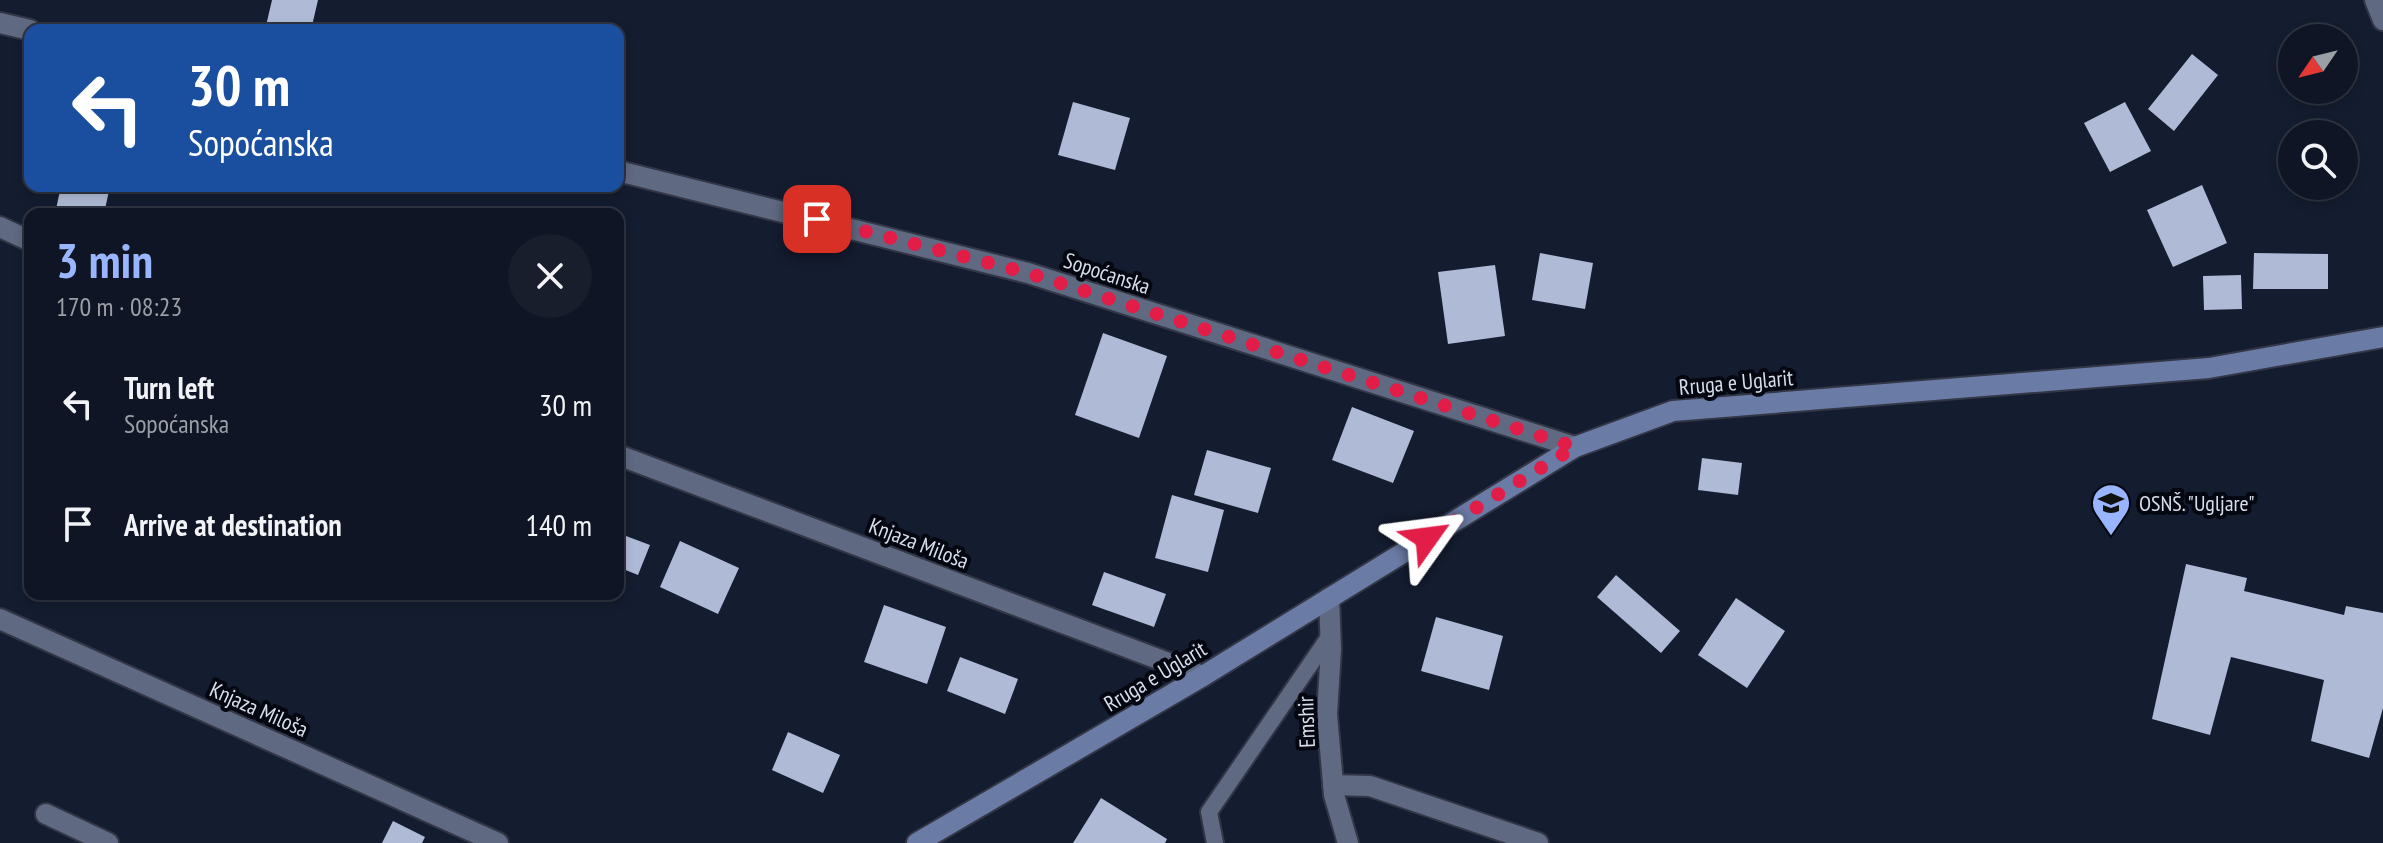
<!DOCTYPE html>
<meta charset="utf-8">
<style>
:root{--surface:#0f1524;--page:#181e2c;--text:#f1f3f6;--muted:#9b9fa6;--line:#2f3441;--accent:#99b5fd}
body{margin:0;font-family:"PT Sans Narrow",sans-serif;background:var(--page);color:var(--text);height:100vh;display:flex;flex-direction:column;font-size:30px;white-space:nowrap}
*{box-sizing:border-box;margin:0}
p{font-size:26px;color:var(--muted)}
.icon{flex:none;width:44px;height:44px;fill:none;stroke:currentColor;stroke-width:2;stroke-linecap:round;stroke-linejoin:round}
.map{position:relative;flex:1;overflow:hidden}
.panel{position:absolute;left:24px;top:208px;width:600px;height:392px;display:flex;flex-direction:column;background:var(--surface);border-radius:16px;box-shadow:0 4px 12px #0003,0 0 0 2px var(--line)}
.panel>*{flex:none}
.hud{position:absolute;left:24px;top:24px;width:600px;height:168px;border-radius:16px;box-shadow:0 4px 12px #0003,0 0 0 2px var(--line);background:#1a4fa0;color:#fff;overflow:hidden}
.needle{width:52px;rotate:235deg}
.tools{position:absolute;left:2278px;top:24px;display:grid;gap:16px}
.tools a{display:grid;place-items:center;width:80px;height:80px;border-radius:50%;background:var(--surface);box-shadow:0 4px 12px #0003,0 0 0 2px var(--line);font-size:40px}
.pin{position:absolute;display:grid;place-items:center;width:68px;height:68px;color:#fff;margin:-34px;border-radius:16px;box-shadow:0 4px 12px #0006}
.me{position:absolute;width:88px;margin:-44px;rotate:59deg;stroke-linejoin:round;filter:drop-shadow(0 0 6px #0008)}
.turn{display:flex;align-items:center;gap:28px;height:168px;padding:0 32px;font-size:36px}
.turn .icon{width:104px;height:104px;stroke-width:2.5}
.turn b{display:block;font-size:56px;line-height:68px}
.round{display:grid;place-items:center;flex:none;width:84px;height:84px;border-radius:42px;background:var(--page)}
.overview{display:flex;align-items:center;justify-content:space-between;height:136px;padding:0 32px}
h1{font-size:48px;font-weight:800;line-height:60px;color:var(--accent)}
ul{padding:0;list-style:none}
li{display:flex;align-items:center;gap:24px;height:120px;padding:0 32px}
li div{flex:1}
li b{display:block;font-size:30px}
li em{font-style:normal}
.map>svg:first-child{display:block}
.building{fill:#afbad6}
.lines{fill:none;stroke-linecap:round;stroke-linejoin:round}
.lane-casing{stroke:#323646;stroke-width:20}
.street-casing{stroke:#323646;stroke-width:24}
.secondary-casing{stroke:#323646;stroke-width:24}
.lane{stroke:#5f6981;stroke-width:16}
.street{stroke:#5f6981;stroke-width:20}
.secondary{stroke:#6a7ba5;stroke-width:20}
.route{stroke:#e11d48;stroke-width:14;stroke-dasharray:0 25.2}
.labels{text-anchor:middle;stroke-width:8;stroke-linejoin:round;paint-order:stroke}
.street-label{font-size:22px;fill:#d8deec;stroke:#04070f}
.poi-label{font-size:22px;fill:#d8deec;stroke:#04070f;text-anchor:start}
</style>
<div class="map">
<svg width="2383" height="843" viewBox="0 0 2383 843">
<rect width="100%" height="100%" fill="#141c30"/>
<g class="building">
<path d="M 272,0 L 318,0 L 311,30 L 265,30 Z"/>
<path d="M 2192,54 L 2218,75 L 2174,131 L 2148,109 Z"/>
<path d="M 1073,102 L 1130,118 L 1115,170 L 1058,155 Z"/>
<path d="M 2125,102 L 2151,151 L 2110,172 L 2084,123 Z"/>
<path d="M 2202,185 L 2227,243 L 2173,267 L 2147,210 Z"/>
<path d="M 61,186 L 110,186 L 104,214 L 55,214 Z"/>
<path d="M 1540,253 L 1593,263 L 1585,309 L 1532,300 Z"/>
<path d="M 2254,253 L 2328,254 L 2328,289 L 2253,289 Z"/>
<path d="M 1495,265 L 1505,336 L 1448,344 L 1438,272 Z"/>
<path d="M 2241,275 L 2242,309 L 2204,310 L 2203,276 Z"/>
<path d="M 1103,333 L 1167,356 L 1139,438 L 1075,415 Z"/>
<path d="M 1352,407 L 1414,431 L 1393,483 L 1332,460 Z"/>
<path d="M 1207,450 L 1271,468 L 1258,513 L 1194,495 Z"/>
<path d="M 1702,458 L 1742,463 L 1738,495 L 1698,490 Z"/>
<path d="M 1172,495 L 1224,510 L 1208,572 L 1155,558 Z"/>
<path d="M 618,533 L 650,545 L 638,575 L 618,567 Z"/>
<path d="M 680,541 L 739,568 L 718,614 L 660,587 Z"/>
<path d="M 2186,564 L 2247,578 L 2244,591 L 2344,615 L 2346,606 L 2383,613 L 2383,708 L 2369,758 L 2311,741 L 2324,680 L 2231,657 L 2210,735 L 2152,719 Z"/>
<path d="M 1104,572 L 1166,594 L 1154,627 L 1092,605 Z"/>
<path d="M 1616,575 L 1680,631 L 1661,653 L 1597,597 Z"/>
<path d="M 1736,598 L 1785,631 L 1747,688 L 1698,655 Z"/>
<path d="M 884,605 L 946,627 L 927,684 L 864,662 Z"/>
<path d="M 1436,617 L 1503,636 L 1489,690 L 1421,671 Z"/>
<path d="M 960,657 L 1018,679 L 1005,714 L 947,691 Z"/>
<path d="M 788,732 L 840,755 L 823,793 L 772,770 Z"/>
<path d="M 1101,798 L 1167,839 L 1165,843 L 1073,843 Z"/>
<path d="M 393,821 L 425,837 L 422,843 L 382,843 Z"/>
</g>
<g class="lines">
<g class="lane-casing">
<path id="lane" d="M 1215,843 L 1209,812 L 1329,637"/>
</g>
<g class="street-casing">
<g id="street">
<path d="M 2375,0 L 2383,20"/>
<path d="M 0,23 L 30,30"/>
<path d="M 618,171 L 1028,273 L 1575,447"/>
<path d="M 0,227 L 30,241"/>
<path d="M 618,455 L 1203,676"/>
<path d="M 1329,598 L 1331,649 L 1327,714 L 1334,795 L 1348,843"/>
<path d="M 0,619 L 498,843"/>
<path d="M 1333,785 L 1370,786 L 1538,843"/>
<path d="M 46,814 L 108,843"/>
</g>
</g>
<g class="secondary-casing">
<path id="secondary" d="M 917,843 L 1203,676 L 1575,447 L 1673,411 L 2209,368 L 2383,337"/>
</g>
<use href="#lane" class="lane"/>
<use href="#street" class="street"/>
<use href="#secondary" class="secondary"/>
</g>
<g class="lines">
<path class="route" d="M 817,219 L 1028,273 L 1575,447 L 1427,538"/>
</g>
<defs>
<g id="school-pin" transform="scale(2)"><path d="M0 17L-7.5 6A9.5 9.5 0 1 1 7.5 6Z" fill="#99b5fd" stroke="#04070f"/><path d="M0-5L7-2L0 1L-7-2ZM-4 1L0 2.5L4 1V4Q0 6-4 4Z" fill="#111"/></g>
</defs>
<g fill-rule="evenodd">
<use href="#school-pin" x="2111" y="503"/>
</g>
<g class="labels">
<g class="street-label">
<text transform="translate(1107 273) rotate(18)" y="8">Sopoćanska</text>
<text transform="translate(1736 382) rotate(-5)" y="8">Rruga e Uglarit</text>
<text transform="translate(919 543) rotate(21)" y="8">Knjaza Miloša</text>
<text transform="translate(1155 676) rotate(-31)" y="8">Rruga e Uglarit</text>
<text transform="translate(259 709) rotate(24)" y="8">Knjaza Miloša</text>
<text transform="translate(1306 722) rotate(-92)" y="8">Emshir</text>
</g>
<g class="poi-label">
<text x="2139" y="511">OSNŠ. "Ugljare"</text>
</g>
</g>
</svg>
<div class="tools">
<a><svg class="needle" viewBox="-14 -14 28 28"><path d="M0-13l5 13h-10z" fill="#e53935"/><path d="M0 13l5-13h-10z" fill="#9b9fa6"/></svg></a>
<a><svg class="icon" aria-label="search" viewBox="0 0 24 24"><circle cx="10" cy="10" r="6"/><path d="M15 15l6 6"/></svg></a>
</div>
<div class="pin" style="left:817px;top:219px;background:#d93025"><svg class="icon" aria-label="arrive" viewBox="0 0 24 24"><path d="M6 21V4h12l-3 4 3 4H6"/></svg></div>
<svg class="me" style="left:1427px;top:538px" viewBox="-20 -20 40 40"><path d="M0-17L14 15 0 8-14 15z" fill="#e11d48" stroke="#fff" stroke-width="4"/></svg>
<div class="hud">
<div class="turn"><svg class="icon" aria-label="left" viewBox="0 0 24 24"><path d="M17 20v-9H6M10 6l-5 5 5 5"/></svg><div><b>30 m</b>Sopoćanska</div></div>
</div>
<section class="panel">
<div class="overview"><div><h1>3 min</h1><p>170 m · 08:23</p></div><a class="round"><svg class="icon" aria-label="close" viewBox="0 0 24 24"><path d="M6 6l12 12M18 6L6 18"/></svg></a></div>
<ul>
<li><svg class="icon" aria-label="left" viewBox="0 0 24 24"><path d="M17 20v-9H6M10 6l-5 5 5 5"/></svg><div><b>Turn left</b><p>Sopoćanska</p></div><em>30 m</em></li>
<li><svg class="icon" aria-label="arrive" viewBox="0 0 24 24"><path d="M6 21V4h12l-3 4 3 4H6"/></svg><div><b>Arrive at destination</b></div><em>140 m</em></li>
</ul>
</section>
</div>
